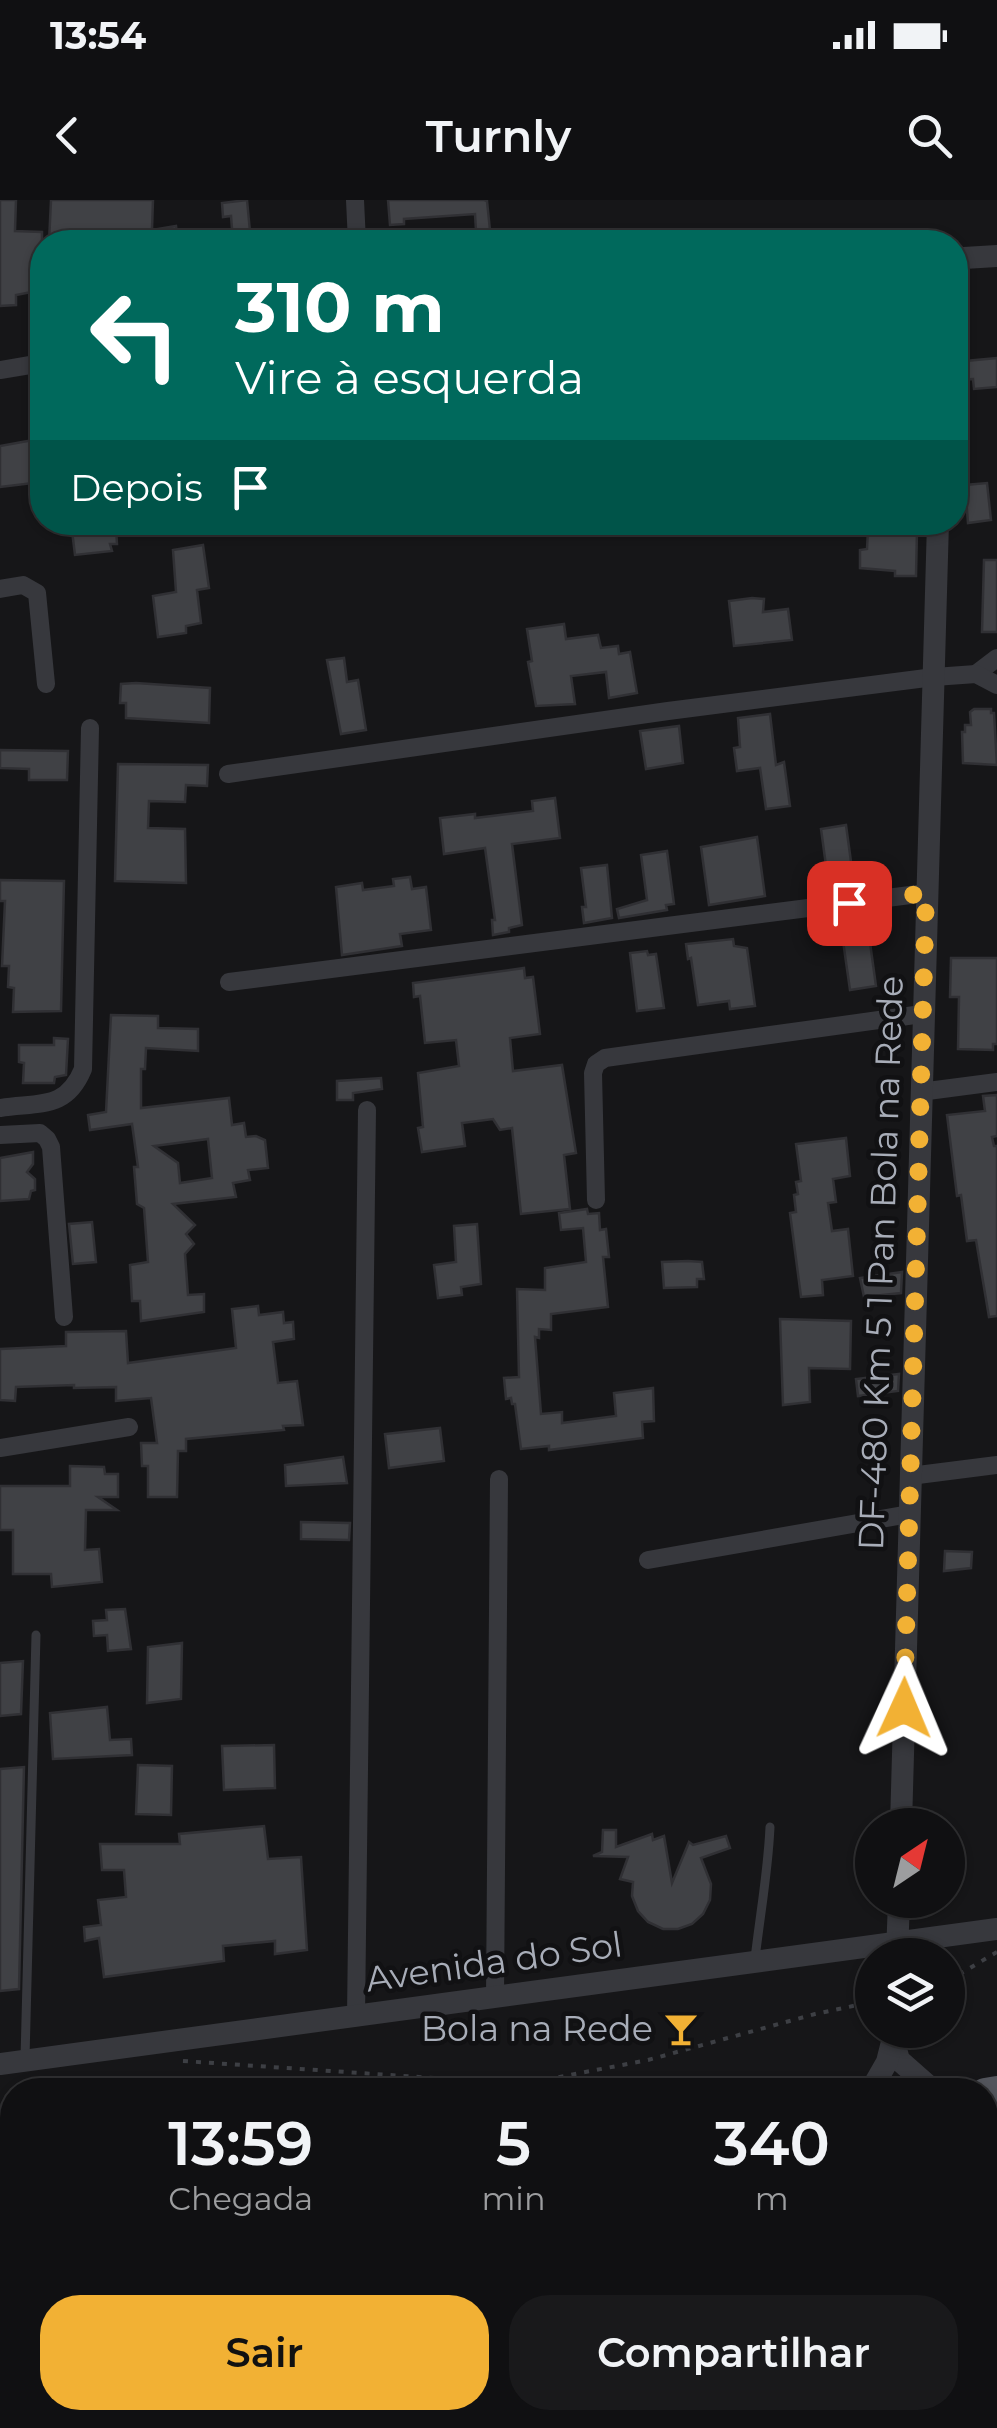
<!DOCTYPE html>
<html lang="pt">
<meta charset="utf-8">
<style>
:root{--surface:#101012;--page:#19191b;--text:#f1f3f6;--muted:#9c9d9f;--line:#303032;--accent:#f2b134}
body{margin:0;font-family:Montserrat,sans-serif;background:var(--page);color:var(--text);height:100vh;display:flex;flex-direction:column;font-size:38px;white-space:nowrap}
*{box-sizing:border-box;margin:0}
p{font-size:32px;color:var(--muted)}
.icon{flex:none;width:55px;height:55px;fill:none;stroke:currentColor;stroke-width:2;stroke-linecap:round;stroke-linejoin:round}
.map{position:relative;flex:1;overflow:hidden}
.sheet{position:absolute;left:0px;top:1878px;width:998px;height:352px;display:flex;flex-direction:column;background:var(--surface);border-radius:40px 40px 0 0;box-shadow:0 2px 8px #0004,0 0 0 2px var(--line)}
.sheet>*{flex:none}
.banner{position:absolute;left:30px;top:30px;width:938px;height:305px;border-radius:40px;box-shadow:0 2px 8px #0004,0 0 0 2px var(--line);background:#00695c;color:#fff;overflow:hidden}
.needle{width:65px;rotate:35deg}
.tools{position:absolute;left:855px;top:1608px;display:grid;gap:20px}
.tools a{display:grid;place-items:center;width:110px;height:110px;border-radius:50%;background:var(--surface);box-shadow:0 2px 8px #0004,0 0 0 2px var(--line);font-size:50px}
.pin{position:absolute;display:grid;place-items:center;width:85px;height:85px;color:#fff;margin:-42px;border-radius:20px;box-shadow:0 5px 15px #0006}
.me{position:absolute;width:110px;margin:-55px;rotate:1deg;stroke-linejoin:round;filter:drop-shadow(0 0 8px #0008)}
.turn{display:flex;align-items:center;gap:35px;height:210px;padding:0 40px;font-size:45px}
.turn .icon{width:130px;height:130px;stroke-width:2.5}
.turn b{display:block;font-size:70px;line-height:85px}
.then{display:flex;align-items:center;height:95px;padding:0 40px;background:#0003;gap:20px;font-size:38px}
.eta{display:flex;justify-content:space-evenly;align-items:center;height:170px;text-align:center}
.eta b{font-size:60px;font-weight:600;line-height:70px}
.action{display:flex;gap:20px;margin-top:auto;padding:20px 40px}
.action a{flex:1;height:115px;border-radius:40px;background:var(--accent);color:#111;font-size:40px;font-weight:600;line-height:115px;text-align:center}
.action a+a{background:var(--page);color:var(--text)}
.status{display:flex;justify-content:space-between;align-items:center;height:70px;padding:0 50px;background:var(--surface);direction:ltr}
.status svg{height:28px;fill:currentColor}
header{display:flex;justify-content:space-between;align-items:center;height:130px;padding:0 40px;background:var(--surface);font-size:45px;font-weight:600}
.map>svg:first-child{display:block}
.building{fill:#404145;stroke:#303034;stroke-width:2.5;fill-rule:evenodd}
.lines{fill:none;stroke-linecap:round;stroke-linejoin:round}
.path{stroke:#3d3f44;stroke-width:4;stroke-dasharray:5 8;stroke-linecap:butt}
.service{stroke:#37383d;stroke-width:9}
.minor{stroke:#37383d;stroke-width:18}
.tertiary{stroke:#37383d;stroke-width:22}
.primary{stroke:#53555c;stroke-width:30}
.route{stroke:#f2b134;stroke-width:18;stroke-dasharray:0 32.4}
.labels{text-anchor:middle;stroke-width:9;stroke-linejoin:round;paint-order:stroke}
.street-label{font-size:35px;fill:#a8adb8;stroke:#111113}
.poi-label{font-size:35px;fill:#a8adb8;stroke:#111113;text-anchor:end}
</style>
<div class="status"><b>13:54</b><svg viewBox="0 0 49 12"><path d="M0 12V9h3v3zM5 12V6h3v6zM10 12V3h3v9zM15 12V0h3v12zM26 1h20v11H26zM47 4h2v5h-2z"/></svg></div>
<header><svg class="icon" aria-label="back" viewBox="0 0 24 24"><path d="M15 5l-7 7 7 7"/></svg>Turnly<svg class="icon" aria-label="search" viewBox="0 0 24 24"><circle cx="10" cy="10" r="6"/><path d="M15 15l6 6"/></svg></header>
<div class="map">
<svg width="997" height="2228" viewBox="0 0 997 2228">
<rect width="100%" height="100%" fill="#161618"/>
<g class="building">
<path d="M 0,0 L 16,0 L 15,31 L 42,32 L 42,90 L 16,95 L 16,105 L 0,106 Z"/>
<path d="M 51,0 L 153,0 L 152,30 L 176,26 L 178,42 L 49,42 Z"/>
<path d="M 247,0 L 251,42 L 233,42 L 231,16 L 223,17 L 222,3 Z"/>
<path d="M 388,0 L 484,0 L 487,1 L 490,30 L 476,31 L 475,14 L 404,19 L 404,24 L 390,25 Z"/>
<path d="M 997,158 L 997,187 L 974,189 L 973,179 L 955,180 L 955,162 Z"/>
<path d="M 33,240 L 42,241 L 42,282 L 0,287 L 0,246 Z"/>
<path d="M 987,283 L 991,320 L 968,323 L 965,285 Z"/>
<path d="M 116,326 L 117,344 L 110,344 L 112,351 L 75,355 L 72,331 Z"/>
<path d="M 868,329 L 917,331 L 916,376 L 895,376 L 895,371 L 860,368 L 860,350 L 867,349 Z"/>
<path d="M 203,345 L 209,388 L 197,390 L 201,423 L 186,426 L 186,433 L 158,437 L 153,396 L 176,392 L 173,350 Z"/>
<path d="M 984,360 L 997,360 L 997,432 L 982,432 Z"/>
<path d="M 752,398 L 764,399 L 763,412 L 788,409 L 792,440 L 734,446 L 729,401 Z"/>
<path d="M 564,424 L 566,439 L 598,435 L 601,448 L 618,446 L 619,454 L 630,452 L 637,493 L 609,498 L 606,472 L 571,476 L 575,504 L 536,506 L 528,462 L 532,461 L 527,429 Z"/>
<path d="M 344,458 L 347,482 L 358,480 L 366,530 L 341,534 L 327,460 Z"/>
<path d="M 136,483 L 210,488 L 209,523 L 126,518 L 126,503 L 120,503 L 121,484 Z"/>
<path d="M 974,509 L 991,509 L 991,513 L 994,513 L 997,565 L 963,563 L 962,532 L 965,532 L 965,525 L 971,525 L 970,512 Z"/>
<path d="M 770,514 L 776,565 L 784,562 L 790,606 L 766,609 L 760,568 L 737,571 L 734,548 L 740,547 L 738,518 Z"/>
<path d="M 679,526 L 683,563 L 646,569 L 640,531 Z"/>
<path d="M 0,550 L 68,551 L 67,580 L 29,580 L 29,569 L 0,568 Z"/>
<path d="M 118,564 L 208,565 L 207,586 L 186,585 L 185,602 L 149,601 L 148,628 L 185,629 L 186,683 L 115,681 Z"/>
<path d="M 555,598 L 560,638 L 512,644 L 522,725 L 509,728 L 509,732 L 493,735 L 492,720 L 495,720 L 485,648 L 444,654 L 440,618 L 475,614 L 475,618 L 533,611 L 532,601 Z"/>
<path d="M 846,625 L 852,669 L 842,670 L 844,686 L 826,688 L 824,674 L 827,673 L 821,629 Z"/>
<path d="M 757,637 L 765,696 L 709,705 L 701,647 Z"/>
<path d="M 667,651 L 674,704 L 666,705 L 667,710 L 619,718 L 617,709 L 647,700 L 641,655 Z"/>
<path d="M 607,665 L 612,718 L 584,723 L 582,707 L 586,707 L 581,668 Z"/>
<path d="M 410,677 L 412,689 L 426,687 L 431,730 L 400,734 L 402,746 L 342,755 L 336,687 L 362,683 L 363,690 L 394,686 L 393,679 Z"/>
<path d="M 0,680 L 64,681 L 61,811 L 13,812 L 14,788 L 8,787 L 9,766 L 2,766 L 5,701 L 0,701 Z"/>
<path d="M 868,728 L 876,786 L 850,790 L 843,741 L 856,740 L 854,730 Z"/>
<path d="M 733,739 L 734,746 L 747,748 L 755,806 L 730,809 L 729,801 L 698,805 L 691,758 L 688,759 L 686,744 Z"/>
<path d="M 647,751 L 648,755 L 656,754 L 664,808 L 637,811 L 630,753 Z"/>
<path d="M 951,758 L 997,758 L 997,844 L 993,844 L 993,850 L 958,849 L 959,797 L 950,797 Z"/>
<path d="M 524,768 L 525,778 L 533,777 L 540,834 L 510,838 L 513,871 L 562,865 L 576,953 L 564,955 L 570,1009 L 521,1014 L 512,928 L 500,930 L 493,919 L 462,923 L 465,946 L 422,952 L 418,928 L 423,927 L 418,873 L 459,866 L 456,840 L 425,843 L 420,796 L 414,797 L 413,783 Z"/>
<path d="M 111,815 L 158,816 L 158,828 L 198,829 L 198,851 L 146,848 L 145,869 L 141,869 L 141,908 L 229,898 L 232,925 L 244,923 L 246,937 L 256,936 L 265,940 L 268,968 L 248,970 L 250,980 L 233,983 L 236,997 L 173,1004 L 195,1025 L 186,1034 L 194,1044 L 185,1054 L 188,1095 L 204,1094 L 204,1112 L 141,1121 L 140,1101 L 132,1101 L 130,1065 L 148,1062 L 144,1008 L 137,1004 L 134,967 L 138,967 L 132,924 L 90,930 L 88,915 L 106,912 ZM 208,939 L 212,978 L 180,983 L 178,963 L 154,946 Z"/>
<path d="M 54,838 L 68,839 L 66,875 L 55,877 L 54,883 L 23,883 L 24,863 L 19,862 L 19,845 L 54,845 Z"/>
<path d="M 381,878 L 382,889 L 353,893 L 353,900 L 337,900 L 337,881 Z"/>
<path d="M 997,895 L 997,936 L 992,937 L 994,946 L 997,946 L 997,1116 L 989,1117 L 976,1040 L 967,1041 L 961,995 L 957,996 L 947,915 L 985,911 L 983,896 Z"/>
<path d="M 846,938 L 850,976 L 833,979 L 836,1002 L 828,1003 L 832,1031 L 848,1029 L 853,1076 L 822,1080 L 823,1095 L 801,1097 L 790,1013 L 796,1012 L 794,995 L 798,994 L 796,982 L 801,981 L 796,944 Z"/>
<path d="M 33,952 L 33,964 L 27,972 L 35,979 L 35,990 L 31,991 L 29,999 L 0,1001 L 0,958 Z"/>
<path d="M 587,1009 L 588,1014 L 599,1013 L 600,1030 L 606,1029 L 609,1057 L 603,1057 L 608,1107 L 551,1114 L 551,1130 L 539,1129 L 539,1138 L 535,1137 L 541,1214 L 562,1212 L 562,1223 L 616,1216 L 614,1193 L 653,1188 L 654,1221 L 642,1222 L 643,1238 L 549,1250 L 549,1246 L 521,1249 L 515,1204 L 512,1204 L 511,1198 L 506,1199 L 504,1178 L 519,1177 L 517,1089 L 545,1090 L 545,1068 L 586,1062 L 583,1028 L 561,1030 L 559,1013 Z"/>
<path d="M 92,1022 L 96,1062 L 73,1064 L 69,1024 Z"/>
<path d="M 477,1024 L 481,1084 L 461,1087 L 462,1095 L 438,1098 L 434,1065 L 456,1062 L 454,1026 Z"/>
<path d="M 688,1061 L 702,1062 L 704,1079 L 697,1079 L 697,1087 L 664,1088 L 662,1062 Z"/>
<path d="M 902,1072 L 901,1093 L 864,1097 L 860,1078 Z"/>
<path d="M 258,1106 L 259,1115 L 283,1112 L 284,1123 L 293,1122 L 294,1139 L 273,1142 L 278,1183 L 297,1181 L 303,1225 L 283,1226 L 284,1230 L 186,1239 L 186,1251 L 178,1251 L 177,1297 L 148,1297 L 148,1266 L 142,1266 L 141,1243 L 157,1243 L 151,1198 L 116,1201 L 116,1187 L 74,1188 L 74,1185 L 16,1187 L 15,1201 L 0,1200 L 0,1149 L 66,1146 L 66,1132 L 126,1131 L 128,1163 L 236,1148 L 232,1109 Z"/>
<path d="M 780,1119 L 851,1121 L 850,1169 L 809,1168 L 810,1202 L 783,1205 Z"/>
<path d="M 899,1174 L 898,1191 L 858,1196 L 856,1179 Z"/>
<path d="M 440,1228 L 444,1261 L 389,1268 L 385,1234 Z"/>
<path d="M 343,1257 L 347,1283 L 286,1286 L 285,1265 Z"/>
<path d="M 70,1266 L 104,1267 L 105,1274 L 118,1274 L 118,1297 L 98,1297 L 117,1310 L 86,1310 L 85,1350 L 99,1349 L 102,1382 L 52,1387 L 51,1374 L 13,1374 L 13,1330 L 0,1330 L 0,1286 L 70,1286 Z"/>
<path d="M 301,1322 L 350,1323 L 349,1340 L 301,1339 Z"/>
<path d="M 945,1351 L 972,1352 L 971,1368 L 944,1371 Z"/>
<path d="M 125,1409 L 131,1449 L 108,1451 L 107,1435 L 94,1436 L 93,1421 L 107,1420 L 106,1410 Z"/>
<path d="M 182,1443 L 181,1499 L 147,1503 L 148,1447 Z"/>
<path d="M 23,1461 L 21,1514 L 0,1516 L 0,1463 Z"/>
<path d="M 107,1507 L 110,1540 L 131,1539 L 132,1555 L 53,1559 L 50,1513 Z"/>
<path d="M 274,1545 L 275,1588 L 224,1590 L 222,1546 Z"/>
<path d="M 138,1565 L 172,1566 L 171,1615 L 136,1614 Z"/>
<path d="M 24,1567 L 19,1789 L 0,1791 L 0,1569 Z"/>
<path d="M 264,1626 L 268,1659 L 301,1657 L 307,1750 L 275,1754 L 275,1741 L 223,1746 L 224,1761 L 104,1777 L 99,1738 L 85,1741 L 84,1727 L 101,1725 L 98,1700 L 126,1697 L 124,1670 L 102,1670 L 100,1644 L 180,1644 L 179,1634 Z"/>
<path d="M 603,1630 L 616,1630 L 616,1647 L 652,1634 L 653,1640 L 664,1636 L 672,1683 L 689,1642 L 693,1645 L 726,1636 L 730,1648 L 701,1658 L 711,1684 L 710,1700 L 703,1714 L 692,1724 L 678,1729 L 663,1729 L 648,1722 L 638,1711 L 632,1696 L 633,1682 L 620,1679 L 628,1657 L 593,1656 L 602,1652 Z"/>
</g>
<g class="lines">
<g class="path">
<path d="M 948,1781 L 997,1752"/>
<path d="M 183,1861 L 523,1884 L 648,1860 L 815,1814 L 872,1802"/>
</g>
<g class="service">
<path d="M 755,1759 C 760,1715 768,1672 770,1627"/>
<path d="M 25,1858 L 36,1435"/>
<path d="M 985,1909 L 997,1907"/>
<path d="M 985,1977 L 997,1975"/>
</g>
<g class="minor">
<path d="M 355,0 L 357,42"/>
<path d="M 0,170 L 42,163"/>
<path d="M 0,389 L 23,385 L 37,393 L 46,484"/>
<path d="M 976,474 L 997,458"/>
<path d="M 228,574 L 668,511 L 934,477 L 976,474 L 997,485"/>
<path d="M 229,782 L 926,693"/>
<path d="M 920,892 L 997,882"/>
<path d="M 0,908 C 40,902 66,910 83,869 L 90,528"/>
<path d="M 0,935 L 40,933 L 47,939 L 51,947 L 64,1117"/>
<path d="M 596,1000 L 593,873 L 596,864 L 605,858 L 922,814"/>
<path d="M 0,1248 L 129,1227"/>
<path d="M 910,1276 L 997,1265"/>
<path d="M 648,1360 L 909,1314"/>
<path d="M 495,1798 L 499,1279"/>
<path d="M 356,1817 L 367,910"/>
</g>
<g class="tertiary">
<path d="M 955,64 L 964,58 L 997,56"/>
<path d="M 901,1625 L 938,322"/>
<path d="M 897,1755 L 899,1700"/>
<path d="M 894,1842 L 899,1860 L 933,1890"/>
<path d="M 0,1864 L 997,1729"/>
<path d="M 871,1890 L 887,1862 L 895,1830"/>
</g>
<g class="primary">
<path d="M 985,1893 L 997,1891"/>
<path d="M 985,1993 L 997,1991"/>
<path d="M 0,2029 L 12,2027"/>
<path d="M 0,2129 L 12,2127"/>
</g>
</g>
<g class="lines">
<path class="route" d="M 849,703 L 926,693 L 904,1508"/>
</g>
<defs>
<g id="bar-bare" transform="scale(2.7)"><path d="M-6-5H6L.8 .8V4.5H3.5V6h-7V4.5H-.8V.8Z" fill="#f2b134" stroke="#111113" stroke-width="2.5" paint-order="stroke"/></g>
</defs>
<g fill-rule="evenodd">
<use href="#bar-bare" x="681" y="1829"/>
</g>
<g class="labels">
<g class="street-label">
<text transform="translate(881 1063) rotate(-88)" y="12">DF-480 Km 5 1 Pan Bola na Rede</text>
<text transform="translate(494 1762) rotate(-8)" y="12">Avenida do Sol</text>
</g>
<g class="poi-label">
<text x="653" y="1841">Bola na Rede</text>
</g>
</g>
</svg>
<div class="tools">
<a><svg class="needle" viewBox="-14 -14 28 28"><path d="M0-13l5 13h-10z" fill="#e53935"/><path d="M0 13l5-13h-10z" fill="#9c9d9f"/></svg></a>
<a><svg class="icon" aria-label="layers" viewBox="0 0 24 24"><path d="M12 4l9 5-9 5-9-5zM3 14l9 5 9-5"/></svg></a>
</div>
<div class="pin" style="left:849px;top:703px;background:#d93025"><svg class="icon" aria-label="arrive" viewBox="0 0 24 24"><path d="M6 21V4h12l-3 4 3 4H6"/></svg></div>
<svg class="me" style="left:904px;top:1508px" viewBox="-20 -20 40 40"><path d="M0-17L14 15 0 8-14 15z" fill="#f2b134" stroke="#fff" stroke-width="4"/></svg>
<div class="banner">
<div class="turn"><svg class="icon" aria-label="left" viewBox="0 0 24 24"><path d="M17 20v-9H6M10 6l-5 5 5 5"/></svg><div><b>310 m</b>Vire à esquerda</div></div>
<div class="then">Depois<svg class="icon" aria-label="arrive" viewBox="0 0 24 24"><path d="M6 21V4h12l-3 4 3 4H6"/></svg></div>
</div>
<section class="sheet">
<div class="eta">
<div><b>13:59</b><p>Chegada</p></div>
<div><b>5</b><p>min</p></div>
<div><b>340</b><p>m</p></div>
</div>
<div class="action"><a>Sair</a><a>Compartilhar</a></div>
</section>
</div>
